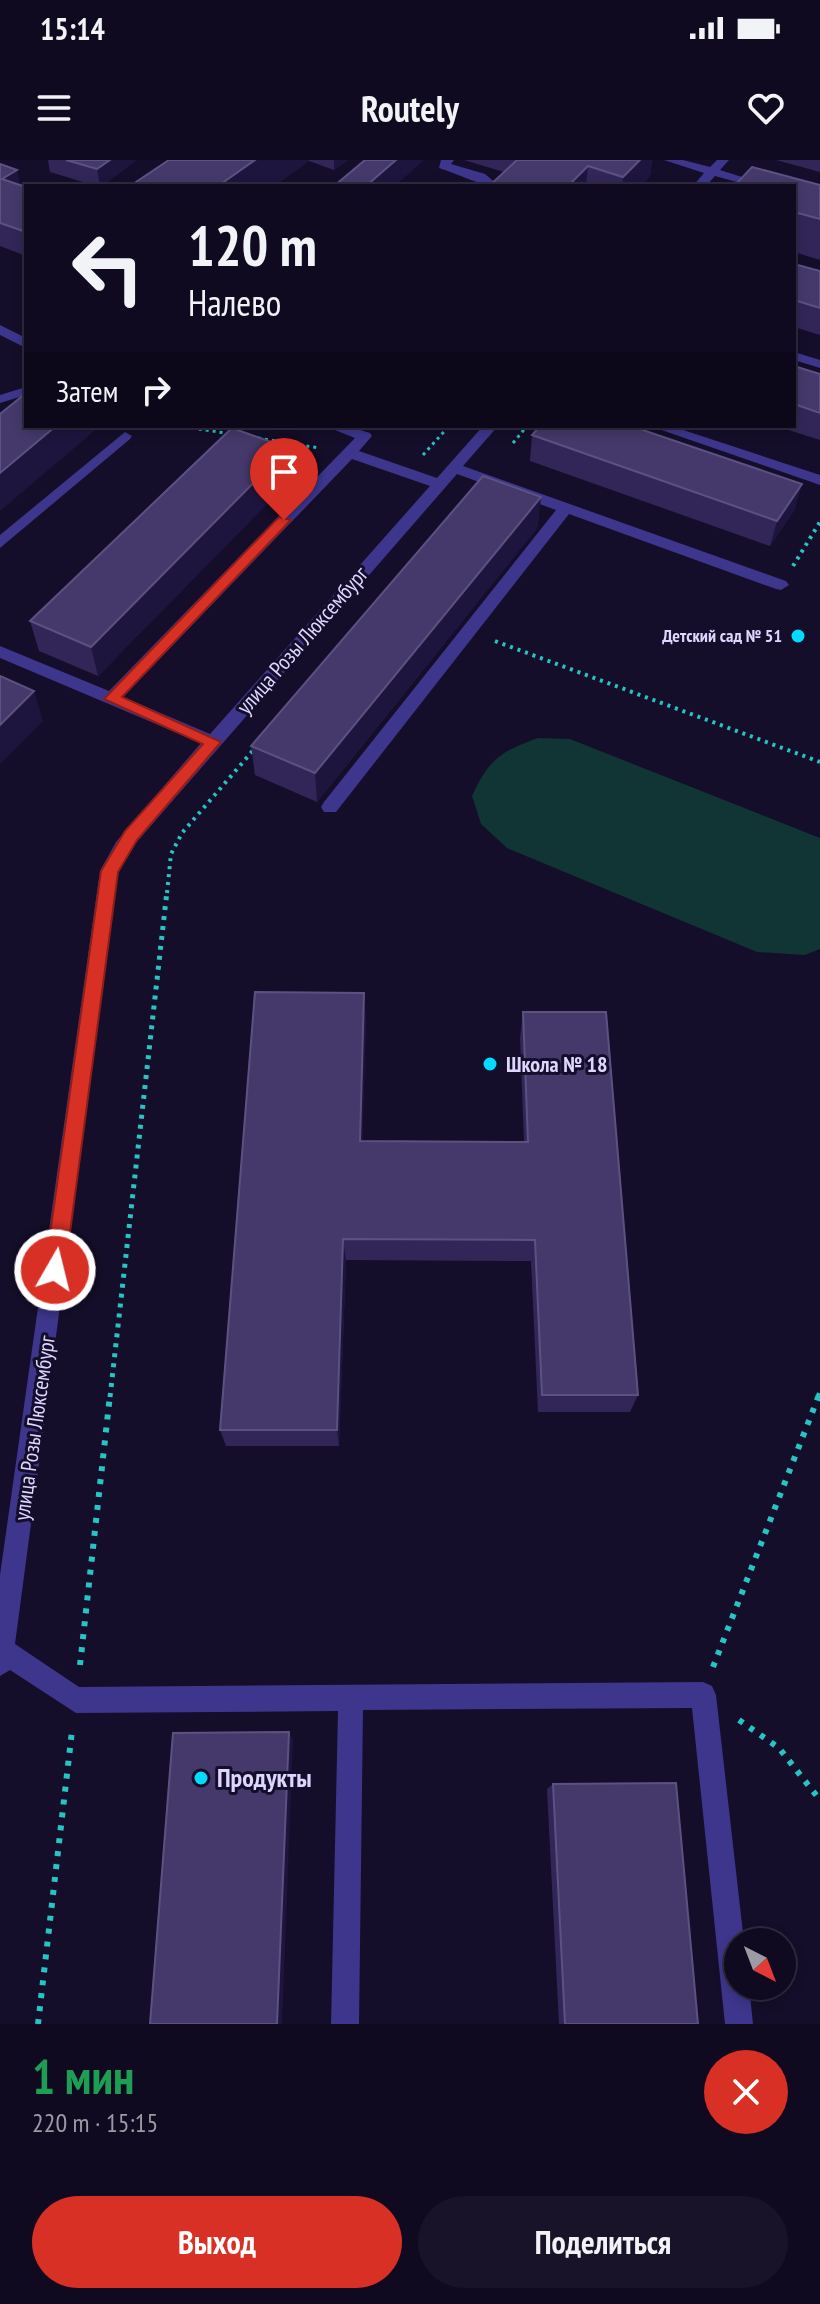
<!DOCTYPE html>
<html lang="ru">
<meta charset="utf-8">
<style>
:root{--surface:#0f0a20;--page:#181329;--text:#f1f3f6;--muted:#9b9aa5;--line:#2f2b3e;--accent:#d93025}
body{margin:0;font-family:"PT Sans Narrow",sans-serif;background:var(--page);color:var(--text);height:100vh;display:flex;flex-direction:column;font-size:30px;white-space:nowrap}
*{box-sizing:border-box;margin:0}
p{font-size:26px;color:var(--muted)}
.icon{flex:none;width:44px;height:44px;fill:none;stroke:currentColor;stroke-width:2;stroke-linecap:round;stroke-linejoin:round}
.map{position:relative;height:1864px;overflow:hidden}
.sheet{display:flex;flex-direction:column;background:var(--surface);flex:1}
.sheet>*{flex:none}
.top-card{position:absolute;left:24px;top:24px;width:772px;height:244px;border-radius:0px;box-shadow:0 4px 12px #0003,0 0 0 2px var(--line);background:#0f0a20;color:var(--text);overflow:hidden}
.needle{width:52px;rotate:138deg}
.tools{position:absolute;left:724px;top:1768px;display:grid;gap:16px}
.tools a{display:grid;place-items:center;width:72px;height:72px;border-radius:50%;background:var(--surface);box-shadow:0 4px 12px #0003,0 0 0 2px var(--line);font-size:40px}
.pin{position:absolute;display:grid;place-items:center;width:68px;height:68px;color:#fff;margin:-82px -34px;border-radius:50% 50% 50% 0;rotate:-45deg;box-shadow:0 0 8px #0007}
.pin .icon{rotate:45deg}
.me{position:absolute;width:88px;margin:-44px;rotate:8deg;stroke-linejoin:round;filter:drop-shadow(0 0 6px #0008)}
.turn{display:flex;align-items:center;gap:28px;height:168px;padding:0 32px;font-size:36px}
.turn .icon{width:104px;height:104px;stroke-width:2.5}
.turn b{display:block;font-size:56px;line-height:68px}
.then{display:flex;align-items:center;height:76px;padding:0 32px;background:#0003;gap:16px;font-size:30px}
.round{display:grid;place-items:center;flex:none;width:84px;height:84px;border-radius:42px;background:var(--page)}
.head{display:flex;align-items:center;justify-content:space-between;height:136px;padding:0 32px}
h1{font-size:48px;font-weight:600;line-height:60px;color:#1e9e55}
.action{display:flex;gap:16px;margin-top:auto;padding:16px 32px}
.action a{flex:1;height:92px;border-radius:48px;background:var(--accent);color:#fff;font-size:32px;font-weight:600;line-height:92px;text-align:center}
.action a+a{background:var(--page);color:var(--text)}
.status{display:flex;justify-content:space-between;align-items:center;height:56px;padding:0 40px;background:var(--surface);direction:ltr}
.status svg{height:22px;fill:currentColor}
header{display:flex;justify-content:space-between;align-items:center;height:104px;padding:0 32px;background:var(--surface);font-size:36px;font-weight:600}
.map>svg:first-child{display:block}
.green{fill:#113434}
.lines{fill:none;stroke-linecap:round;stroke-linejoin:round}
.path-far3{stroke:#26c4c2;stroke-width:3;stroke-dasharray:3 4;stroke-linecap:butt}
.path-far2{stroke:#26c4c2;stroke-width:4;stroke-dasharray:3 5;stroke-linecap:butt}
.path-far1{stroke:#26c4c2;stroke-width:5;stroke-dasharray:4 6;stroke-linecap:butt}
.path{stroke:#26c4c2;stroke-width:6;stroke-dasharray:5 8;stroke-linecap:butt}
.minor{fill:#3d368c;fill-rule:evenodd}
.wall{fill:#322659}
.shaded-wall{fill:#1e153e}
.building{fill:#44396a;stroke:#5c5282;stroke-width:2}
.route{fill:#d93025;stroke:#8d1f18;stroke-width:2}
.poi-dot{fill:#03daff;stroke:#140e2a;stroke-width:3}
.labels{text-anchor:middle;stroke-width:6;stroke-linejoin:round;paint-order:stroke}
.far-poi-label{font-size:18px;font-weight:bold;fill:#ddd7ff;stroke:#140e2a;text-anchor:end}
.street-label{font-size:22px;fill:#ddd7ff;stroke:#140e2a}
.poi-label{font-size:22px;font-weight:bold;fill:#ddd7ff;stroke:#140e2a;text-anchor:start}
.near-poi-label{font-size:26px;font-weight:bold;fill:#ddd7ff;stroke:#140e2a;text-anchor:start}
</style>
<div class="status"><b>15:14</b><svg viewBox="0 0 49 12"><path d="M0 12V9h3v3zM5 12V6h3v6zM10 12V3h3v9zM15 12V0h3v12zM26 1h20v11H26zM47 4h2v5h-2z"/></svg></div>
<header><svg class="icon" aria-label="menu" viewBox="0 0 24 24"><path d="M4 6h16M4 12h16M4 18h16"/></svg>Routely<svg class="icon" aria-label="heart" viewBox="0 0 24 24"><path d="M12 20l-8-8c-3-5 5-10 8-4 3-6 11-1 8 4z"/></svg></header>
<div class="map">
<svg width="820" height="1864" viewBox="0 0 820 1864">
<rect width="100%" height="100%" fill="#140e2a"/>
<path class="green" d="M 538,578 L 570,579 L 820,678 L 820,789 L 805,795 L 757,792 L 507,688 L 481,664 L 472,636 C 489,599 500,592 538,578 Z"/>
<g class="lines">
<g class="path-far3">
<path d="M 178,266 L 232,274"/>
<path d="M 258,278 L 319,288"/>
<path d="M 513,283 L 527,266"/>
<path d="M 423,295 L 449,266"/>
</g>
<g class="path-far2">
<path d="M 793,406 L 820,362"/>
<path d="M 495,481 L 820,602"/>
<path d="M 167,733 L 171,694 L 182,673 L 256,587"/>
</g>
<g class="path-far1">
<path d="M 110,1237 L 167,731"/>
<path d="M 818,1237 L 820,1232"/>
</g>
<g class="path">
<path d="M 80,1505 L 110,1235"/>
<path d="M 713,1507 L 819,1235"/>
<path d="M 739,1560 L 779,1588 L 820,1640"/>
<path d="M 38,1864 L 72,1571"/>
</g>
<g class="minor">
<path d="M 441,0 L 454,0 L 451,4 L 485,14 L 499,26 C 480,26 458,14 439,8 Z"/>
<path d="M 664,0 L 683,0 L 710,7 L 717,0 L 729,0 L 720,10 L 770,26 L 751,26 L 715,16 L 706,26 L 693,26 L 704,13 Z"/>
<path d="M 0,165 L 26,178 L 26,188 L 0,175 Z"/>
<path d="M 794,192 L 820,200 L 820,208 L 794,200 Z"/>
<path d="M 26,227 L 26,235 L 0,243 L 0,235 Z"/>
<path d="M 325,266 L 347,266 L 370,273 L 372,276 L 359,291 L 437,318 L 483,266 L 498,266 L 463,306 L 786,421 L 789,425 L 781,430 L 776,429 L 569,354 L 336,652 L 324,652 L 321,647 L 324,642 L 556,350 L 457,314 L 128,692 L 118,711 L 15,1484 L 79,1527 L 703,1522 L 712,1526 L 716,1535 L 744,1782 L 738,1782 L 738,1826 L 749,1826 L 753,1864 L 725,1864 L 692,1548 L 363,1550 L 359,1864 L 331,1864 L 338,1551 L 76,1553 L 10,1510 L 0,1516 L 0,1415 L 100,711 L 116,682 L 201,583 L 0,498 L 0,486 L 109,531 L 355,278 ZM 352,299 L 430,326 L 210,574 L 123,537 Z"/>
<path d="M 650,266 L 671,266 L 820,315 L 820,325 Z"/>
<path d="M 125,272 L 132,276 L 130,279 L 0,388 L 0,375 Z"/>
</g>
</g>
<g class="wall">
<path d="M 48,0 L 136,0 L 102,26 L 96,26 L 50,12 Z"/>
<path d="M 169,0 L 348,0 L 334,10 L 309,1 L 274,26 L 130,26 Z"/>
<path d="M 464,0 L 652,0 L 650,16 L 640,26 L 489,26 L 504,12 Z"/>
<path d="M 776,0 L 820,0 L 820,12 Z"/>
<path d="M 0,4 L 20,25 L 26,27 L 26,96 L 0,86 Z"/>
<path d="M 820,25 L 820,100 L 794,92 L 794,26 Z"/>
<path d="M 794,104 L 820,111 L 820,175 L 794,167 Z"/>
<path d="M 794,206 L 820,214 L 820,280 L 776,266 L 794,266 Z"/>
<path d="M 532,275 L 795,349 L 770,386 L 530,301 Z"/>
<path d="M 291,319 L 98,516 L 39,491 L 30,461 Z"/>
<path d="M 538,367 L 317,642 L 255,615 L 251,586 Z"/>
<path d="M 523,852 L 638,1235 L 630,1252 L 538,1252 L 531,1101 L 346,1100 L 339,1286 L 226,1286 L 220,1270 L 366,858 L 362,981 L 524,982 L 520,878 Z"/>
<path d="M 553,1624 L 698,1864 L 559,1864 L 547,1629 Z"/>
</g>
<g class="shaded-wall">
<path d="M 110,0 L 136,0 L 102,26 L 100,26 L 97,9 Z"/>
<path d="M 255,0 L 309,0 L 309,1 L 274,26 L 218,26 Z"/>
<path d="M 334,0 L 348,0 L 334,10 Z"/>
<path d="M 396,0 L 424,0 L 395,26 L 366,26 Z"/>
<path d="M 640,0 L 652,0 L 650,16 L 640,26 L 622,26 L 623,17 Z"/>
<path d="M 588,6 L 586,26 L 568,26 Z"/>
<path d="M 17,10 L 23,35 L 2,19 Z"/>
<path d="M 56,266 L 100,266 L 0,351 L 0,313 Z"/>
<path d="M 288,288 L 291,319 L 98,516 L 91,487 Z"/>
<path d="M 802,324 L 795,349 L 770,386 L 777,361 Z"/>
<path d="M 541,337 L 538,367 L 317,642 L 315,613 Z"/>
<path d="M 34,531 L 43,561 L 0,604 L 0,565 Z"/>
<path d="M 364,833 L 366,858 L 362,1004 L 360,981 Z"/>
<path d="M 343,1079 L 346,1100 L 339,1286 L 337,1270 Z"/>
<path d="M 289,1572 L 293,1579 L 282,1864 L 277,1864 Z"/>
</g>
<g class="building">
<path d="M 66,0 L 110,0 L 97,9 Z"/>
<path d="M 169,0 L 255,0 L 218,26 L 130,26 Z"/>
<path d="M 365,0 L 396,0 L 366,26 L 334,26 Z"/>
<path d="M 517,0 L 640,0 L 623,17 L 588,6 L 568,26 L 489,26 Z"/>
<path d="M 0,4 L 17,10 L 2,19 L 26,27 L 26,72 L 0,63 Z"/>
<path d="M 752,7 L 820,25 L 820,59 L 794,52 L 794,26 L 734,26 Z"/>
<path d="M 794,104 L 820,111 L 820,148 L 794,140 Z"/>
<path d="M 794,206 L 820,214 L 820,253 L 794,244 Z"/>
<path d="M 26,233 L 26,266 L 56,266 L 0,313 L 0,254 Z"/>
<path d="M 540,266 L 631,266 L 802,324 L 777,361 L 532,275 Z"/>
<path d="M 232,268 L 288,288 L 91,487 L 30,461 Z"/>
<path d="M 483,316 L 541,337 L 315,613 L 251,586 Z"/>
<path d="M 0,516 L 34,531 L 0,565 Z"/>
<path d="M 255,832 L 364,833 L 360,981 L 528,982 L 523,852 L 606,852 L 638,1235 L 542,1235 L 535,1080 L 343,1079 L 337,1270 L 220,1270 Z"/>
<path d="M 289,1572 L 277,1864 L 150,1864 L 173,1573 Z"/>
<path d="M 676,1623 L 698,1864 L 565,1864 L 553,1624 Z"/>
</g>
<path class="route" d="M 279,357 L 291,360 L 122,537 L 221,582 L 137,680 L 118,712 L 65,1110 L 55,1119 L 45,1110 L 101,711 L 125,671 L 203,584 L 104,539 Z"/>
<g class="poi-dot">
<circle cx="798" cy="476" r="8"/>
<circle cx="490" cy="904" r="8"/>
<circle cx="201" cy="1618" r="8"/>
</g>
<g class="labels">
<g class="far-poi-label">
<text x="782" y="482">Детский сад № 51</text>
</g>
<g class="street-label">
<text transform="translate(302 480) rotate(-49)" y="8">улица Розы Люксембург</text>
<text transform="translate(34 1268) rotate(-82)" y="8">улица Розы Люксембург</text>
</g>
<g class="poi-label">
<text x="506" y="912">Школа № 18</text>
</g>
<g class="near-poi-label">
<text x="217" y="1627">Продукты</text>
</g>
</g>
</svg>
<div class="tools">
<a><svg class="needle" viewBox="-14 -14 28 28"><path d="M0-13l5 13h-10z" fill="#e53935"/><path d="M0 13l5-13h-10z" fill="#9b9aa5"/></svg></a>
</div>
<div class="pin" style="left:284px;top:360px;background:#d93025"><svg class="icon" aria-label="arrive" viewBox="0 0 24 24"><path d="M6 21V4h12l-3 4 3 4H6"/></svg></div>
<svg class="me" style="left:55px;top:1110px" viewBox="-20 -20 40 40"><circle r="17" fill="#d93025" stroke="#fff" stroke-width="3"/><path d="M0-11L8 9 0 5-8 9z" fill="#fff"/></svg>
<div class="top-card">
<div class="turn"><svg class="icon" aria-label="left" viewBox="0 0 24 24"><path d="M17 20v-9H6M10 6l-5 5 5 5"/></svg><div><b>120 m</b>Налево</div></div>
<div class="then">Затем<svg class="icon" aria-label="right" viewBox="0 0 24 24"><path d="M7 20v-9h11M14 6l5 5-5 5"/></svg></div>
</div>
</div>
<section class="sheet">
<div class="head"><div><h1>1 мин</h1><p>220 m · 15:15</p></div><a class="round" style="background:#d93025;color:#fff"><svg class="icon" aria-label="close" viewBox="0 0 24 24"><path d="M6 6l12 12M18 6L6 18"/></svg></a></div>
<div class="action"><a>Выход</a><a>Поделиться</a></div>
</section>
